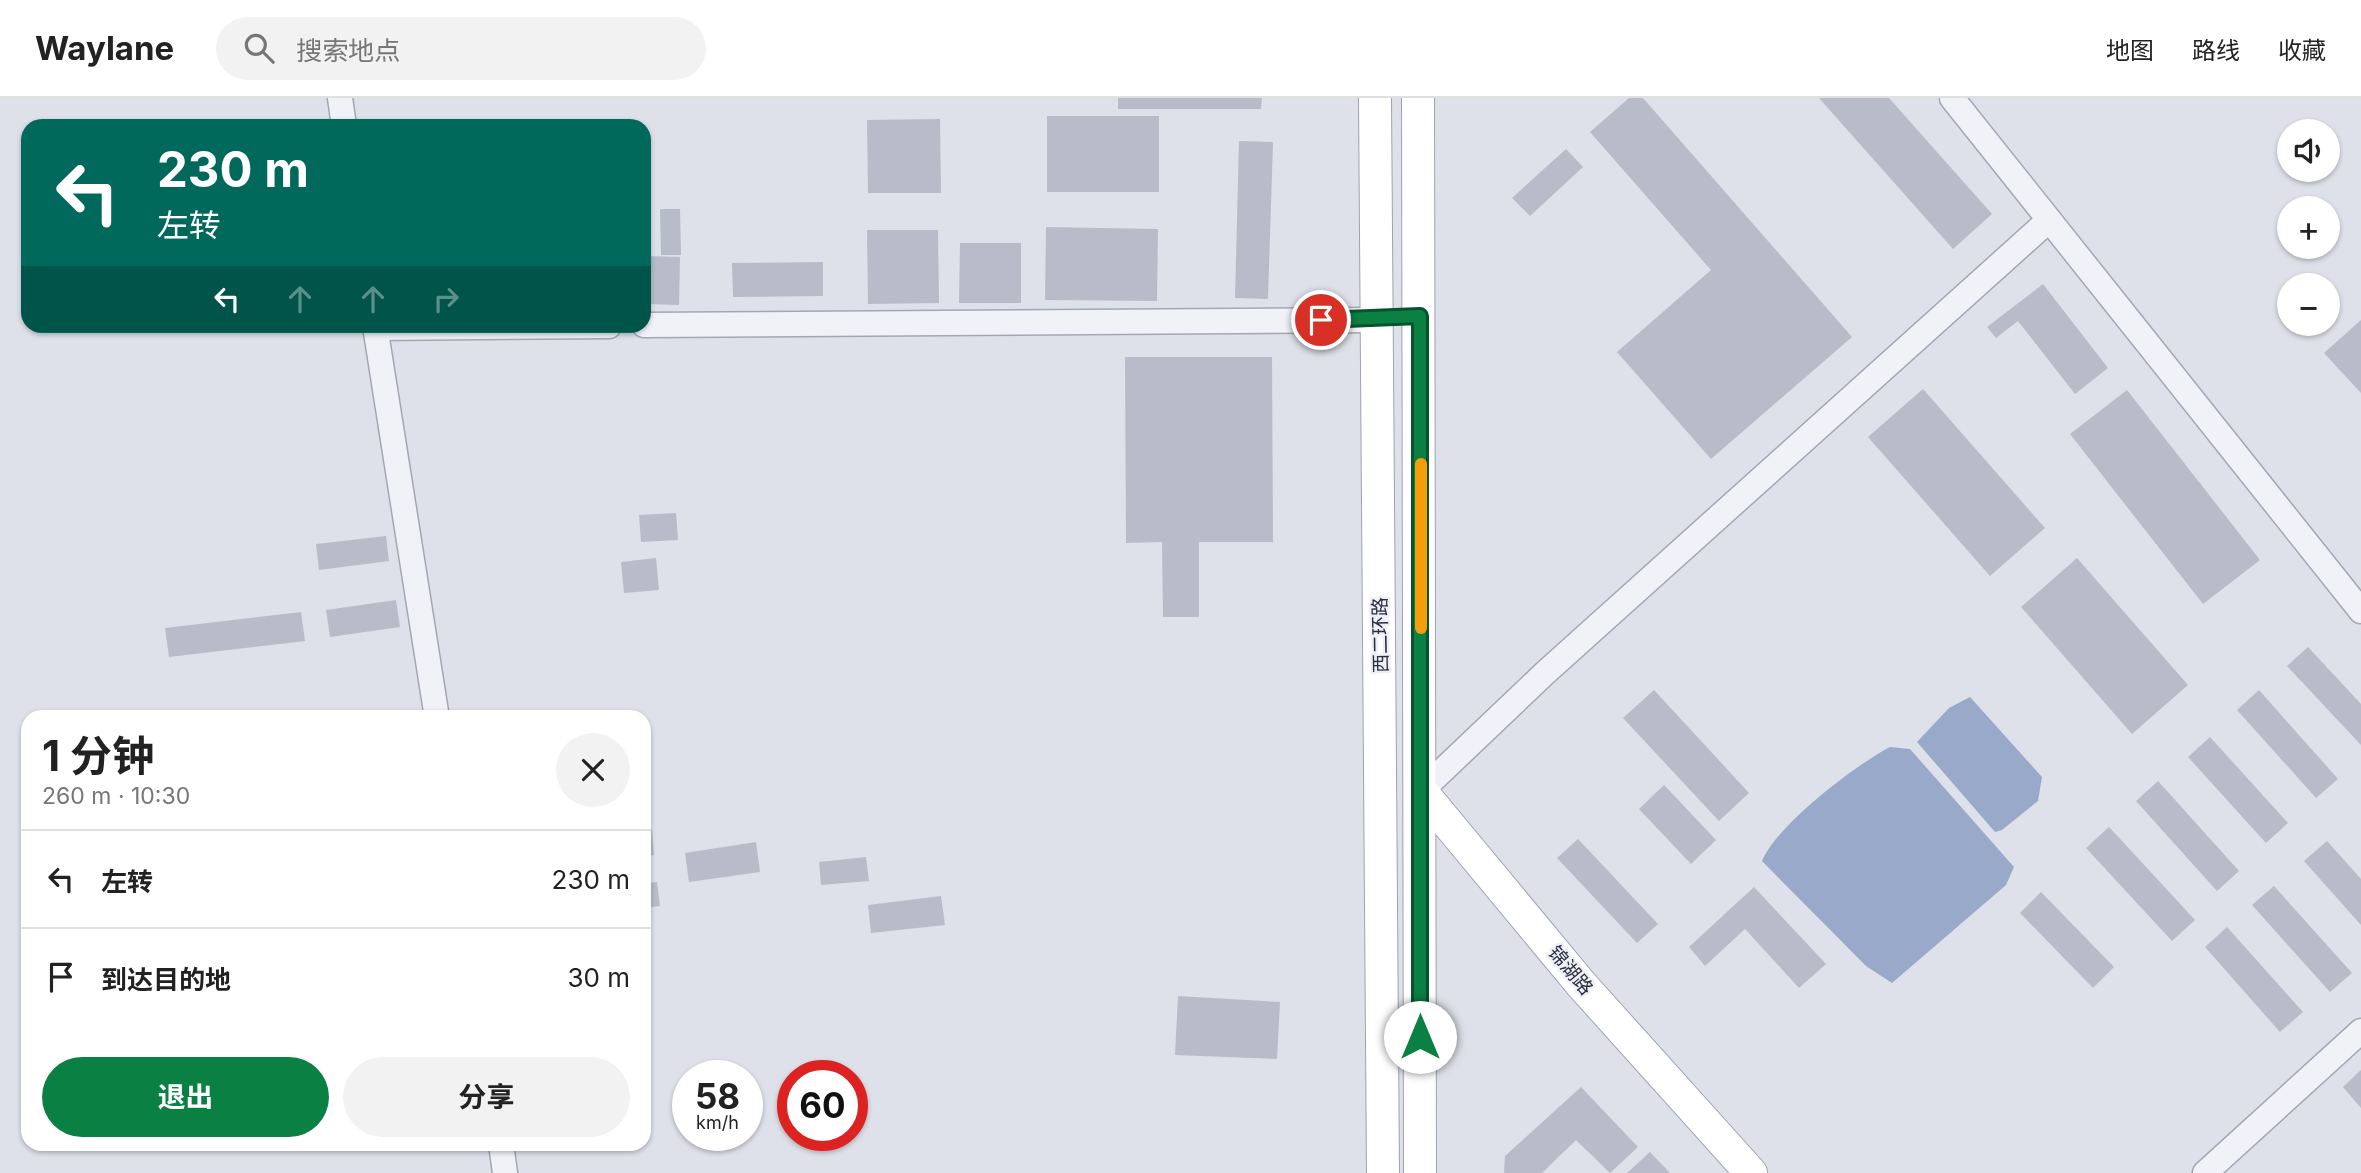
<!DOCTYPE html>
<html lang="zh">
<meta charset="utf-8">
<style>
:root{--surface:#fff;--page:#f2f2f2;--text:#222;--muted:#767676;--line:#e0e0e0;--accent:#0b8043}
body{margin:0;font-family:Inter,"Noto Sans SC",sans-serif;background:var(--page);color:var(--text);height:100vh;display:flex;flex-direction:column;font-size:26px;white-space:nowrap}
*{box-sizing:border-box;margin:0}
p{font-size:23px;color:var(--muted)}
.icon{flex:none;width:38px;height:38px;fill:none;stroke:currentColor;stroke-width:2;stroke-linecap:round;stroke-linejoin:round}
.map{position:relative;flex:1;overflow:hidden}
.side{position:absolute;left:21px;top:612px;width:630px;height:441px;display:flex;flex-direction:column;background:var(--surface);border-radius:21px;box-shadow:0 2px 5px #0004}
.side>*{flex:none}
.banner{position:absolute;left:21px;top:21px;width:630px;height:214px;border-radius:21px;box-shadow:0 2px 5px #0004;background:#00695c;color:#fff;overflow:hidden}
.buttons{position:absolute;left:2277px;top:21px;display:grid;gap:14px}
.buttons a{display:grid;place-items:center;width:63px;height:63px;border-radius:50%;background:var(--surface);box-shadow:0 2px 5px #0004;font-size:35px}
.speed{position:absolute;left:672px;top:962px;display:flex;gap:14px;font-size:35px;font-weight:700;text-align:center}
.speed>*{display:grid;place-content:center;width:91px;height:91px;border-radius:50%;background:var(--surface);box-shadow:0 2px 5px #0004;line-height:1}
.speed small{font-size:18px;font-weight:400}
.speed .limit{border:10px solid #d22;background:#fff;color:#111}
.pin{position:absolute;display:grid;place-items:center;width:60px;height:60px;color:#fff;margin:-30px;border:4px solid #fff;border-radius:50%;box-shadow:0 2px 7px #0007}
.me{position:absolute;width:77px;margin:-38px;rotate:0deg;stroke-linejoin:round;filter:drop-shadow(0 0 5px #0008)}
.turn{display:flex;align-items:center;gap:24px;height:147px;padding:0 21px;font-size:32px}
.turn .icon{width:91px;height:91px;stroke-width:2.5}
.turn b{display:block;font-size:49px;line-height:60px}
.lanes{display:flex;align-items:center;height:66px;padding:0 21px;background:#0003;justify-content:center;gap:35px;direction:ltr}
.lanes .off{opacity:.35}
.round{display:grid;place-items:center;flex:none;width:74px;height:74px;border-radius:37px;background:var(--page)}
.head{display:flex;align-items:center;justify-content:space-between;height:119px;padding:0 21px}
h1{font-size:42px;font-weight:700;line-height:52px}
.cta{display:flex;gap:14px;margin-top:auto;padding:14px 21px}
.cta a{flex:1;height:80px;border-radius:42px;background:var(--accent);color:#fff;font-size:28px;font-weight:700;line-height:80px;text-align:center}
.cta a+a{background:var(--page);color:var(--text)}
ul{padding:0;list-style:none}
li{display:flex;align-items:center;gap:21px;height:98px;padding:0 21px;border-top:2px solid var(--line)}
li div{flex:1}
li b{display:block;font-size:26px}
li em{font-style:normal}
header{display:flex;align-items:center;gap:42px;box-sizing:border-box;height:98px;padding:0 35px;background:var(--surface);border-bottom:2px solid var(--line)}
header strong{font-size:33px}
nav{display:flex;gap:38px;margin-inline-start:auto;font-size:24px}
.search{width:490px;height:63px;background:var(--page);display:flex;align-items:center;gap:18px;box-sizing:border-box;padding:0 24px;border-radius:38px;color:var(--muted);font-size:26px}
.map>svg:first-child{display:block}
.water{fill:#98a9ca}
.building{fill:#b8bcc9}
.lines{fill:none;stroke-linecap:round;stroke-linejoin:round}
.minor-casing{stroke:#a3a7b3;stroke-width:27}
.major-casing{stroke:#9da3b5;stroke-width:34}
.minor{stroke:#f1f2f7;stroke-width:24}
.major{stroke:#fff;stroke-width:32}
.route-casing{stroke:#07532c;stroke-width:18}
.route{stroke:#0b8043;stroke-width:12}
.slow{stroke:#f59e0b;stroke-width:12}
.labels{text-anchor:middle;stroke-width:5;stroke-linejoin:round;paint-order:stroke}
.street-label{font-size:19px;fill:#272c40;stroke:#eef0f6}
</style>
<header>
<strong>Waylane</strong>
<div class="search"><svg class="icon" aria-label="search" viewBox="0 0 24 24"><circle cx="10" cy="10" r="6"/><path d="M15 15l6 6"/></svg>搜索地点</div>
<nav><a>地图</a><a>路线</a><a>收藏</a></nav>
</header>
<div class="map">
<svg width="2361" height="1075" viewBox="0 0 2361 1075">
<rect width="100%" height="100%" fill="#dee1e9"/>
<g class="water">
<path d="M 1970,599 L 2042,679 L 2038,703 L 2002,732 L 1995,734 L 1917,644 L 1949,610 Z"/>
<path d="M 1890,649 L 1910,651 L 2014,769 L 2006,787 L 1892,885 L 1866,868 L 1762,763 C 1777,727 1854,668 1890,649 Z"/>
</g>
<g class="building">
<path d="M 1118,0 L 1262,0 L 1261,11 L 1118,11 Z"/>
<path d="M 1629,0 L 1643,0 L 1852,239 L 1711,361 L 1617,254 L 1711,172 L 1590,34 Z"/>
<path d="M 1819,0 L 1889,0 L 1992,116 L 1953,151 Z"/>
<rect x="1047" y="18" width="112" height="76"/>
<path d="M 940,21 L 941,95 L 868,95 L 867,22 Z"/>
<path d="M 626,23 L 626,28 L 442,28 L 442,24 Z"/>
<path d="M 1239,43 L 1273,44 L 1268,201 L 1235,200 Z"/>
<path d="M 1566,51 L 1583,69 L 1530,118 L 1512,100 Z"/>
<path d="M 660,111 L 680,111 L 681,157 L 661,157 Z"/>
<path d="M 1046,129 L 1158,131 L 1157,203 L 1045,202 Z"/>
<path d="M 867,132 L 938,132 L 939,205 L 868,206 Z"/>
<path d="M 960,145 L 1021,145 L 1021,205 L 959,205 Z"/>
<path d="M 645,158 L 680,159 L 679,207 L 644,206 Z"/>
<path d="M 823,164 L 823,198 L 733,199 L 732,165 Z"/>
<path d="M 2043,186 L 2108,270 L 2075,296 L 2018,223 L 1996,240 L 1987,229 Z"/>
<path d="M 2361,222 L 2361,295 L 2324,255 Z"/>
<path d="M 1125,259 L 1272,259 L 1273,444 L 1199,444 L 1199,519 L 1163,519 L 1162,444 L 1126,445 Z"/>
<path d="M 1923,291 L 2045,430 L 1990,478 L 1868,339 Z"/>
<path d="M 2127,292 L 2260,462 L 2203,506 L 2070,336 Z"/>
<path d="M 676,415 L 678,442 L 641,444 L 639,417 Z"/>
<path d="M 386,438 L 389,463 L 319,472 L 316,446 Z"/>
<path d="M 656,460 L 659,492 L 624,495 L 621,464 Z"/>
<path d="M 2077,460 L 2188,587 L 2132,636 L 2021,509 Z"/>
<path d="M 396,502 L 400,529 L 330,539 L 326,512 Z"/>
<path d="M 301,514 L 305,543 L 169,559 L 165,530 Z"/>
<path d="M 2308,549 L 2361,606 L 2361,647 L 2287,568 Z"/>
<path d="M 1654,592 L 1749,695 L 1719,723 L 1623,620 Z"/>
<path d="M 2259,592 L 2338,681 L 2316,700 L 2237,612 Z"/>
<path d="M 2210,639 L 2288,725 L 2266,745 L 2188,659 Z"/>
<path d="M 2158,683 L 2239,773 L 2217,793 L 2136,703 Z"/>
<path d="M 1664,687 L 1716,742 L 1691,766 L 1639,711 Z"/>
<path d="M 2109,729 L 2195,822 L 2172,843 L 2086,750 Z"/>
<path d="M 644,732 L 652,732 L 654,757 L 644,758 Z"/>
<path d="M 1578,741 L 1658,826 L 1637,845 L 1557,760 Z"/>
<path d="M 2327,743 L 2361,781 L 2361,827 L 2304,763 Z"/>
<path d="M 756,744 L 760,774 L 689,784 L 685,755 Z"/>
<path d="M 866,759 L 869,783 L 821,787 L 819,764 Z"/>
<path d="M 657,784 L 660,808 L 644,810 L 644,785 Z"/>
<path d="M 2274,788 L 2352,875 L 2330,894 L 2252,807 Z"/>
<path d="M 1754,789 L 1826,866 L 1799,890 L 1745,831 L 1705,868 L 1689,849 Z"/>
<path d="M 2041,794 L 2114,869 L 2093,890 L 2020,815 Z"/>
<path d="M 941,798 L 945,827 L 871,835 L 868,807 Z"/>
<path d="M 2227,829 L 2303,914 L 2280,934 L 2205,849 Z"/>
<path d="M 1178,898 L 1280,904 L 1277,961 L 1175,957 Z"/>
<path d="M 2361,972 L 2361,1010 L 2343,989 Z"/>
<path d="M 1581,989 L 1638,1049 L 1610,1075 L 1576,1042 L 1542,1075 L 1504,1075 L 1505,1058 Z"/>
<path d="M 1650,1054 L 1670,1075 L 1627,1075 Z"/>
</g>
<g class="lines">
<g class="minor-casing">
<g id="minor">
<path d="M 340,0 L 344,28"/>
<path d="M 1952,0 L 2361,513"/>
<path d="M 644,227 L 1376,222"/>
<path d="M 375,228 L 437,620"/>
<path d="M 375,230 L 609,228"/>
<path d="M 1421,693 L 1545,575 L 2049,122"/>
<path d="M 501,1046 L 505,1075"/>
<path d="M 2205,1075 L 2361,933"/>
</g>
</g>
<g class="major-casing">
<g id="major">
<path d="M 1375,0 L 1383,1075"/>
<path d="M 1418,0 L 1420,1075"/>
<path d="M 1421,693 L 1581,886 L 1751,1075"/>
</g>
</g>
<use href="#minor" class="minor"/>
<use href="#major" class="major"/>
</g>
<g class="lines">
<g class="route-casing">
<path id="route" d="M 1321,222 L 1420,218 L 1420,939"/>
</g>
<use href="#route" class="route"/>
<path class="slow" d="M 1421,366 L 1421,530"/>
</g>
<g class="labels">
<g class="street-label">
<text transform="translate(1380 537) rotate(-91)" y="7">西二环路</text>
<text transform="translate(1571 872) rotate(50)" y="7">锦湖路</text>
</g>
</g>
</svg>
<div class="buttons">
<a><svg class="icon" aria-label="sound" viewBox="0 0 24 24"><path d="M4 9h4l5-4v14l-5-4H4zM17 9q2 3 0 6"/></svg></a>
<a>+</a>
<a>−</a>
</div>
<div class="speed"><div>58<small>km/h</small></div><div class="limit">60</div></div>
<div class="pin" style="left:1321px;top:222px;background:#d93025"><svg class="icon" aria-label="arrive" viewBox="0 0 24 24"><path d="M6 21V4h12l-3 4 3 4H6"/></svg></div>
<svg class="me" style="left:1420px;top:939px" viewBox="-20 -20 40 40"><circle r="19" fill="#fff"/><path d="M0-13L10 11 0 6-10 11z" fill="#0b8043"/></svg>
<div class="banner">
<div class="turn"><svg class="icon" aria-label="left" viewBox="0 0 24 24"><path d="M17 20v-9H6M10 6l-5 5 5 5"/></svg><div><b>230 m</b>左转</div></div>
<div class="lanes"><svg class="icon" aria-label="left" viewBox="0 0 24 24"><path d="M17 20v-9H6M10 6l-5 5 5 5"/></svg><svg class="icon off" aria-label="ahead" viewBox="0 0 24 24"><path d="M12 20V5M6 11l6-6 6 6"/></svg><svg class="icon off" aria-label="ahead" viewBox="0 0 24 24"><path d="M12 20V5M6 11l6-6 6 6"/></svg><svg class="icon off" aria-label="right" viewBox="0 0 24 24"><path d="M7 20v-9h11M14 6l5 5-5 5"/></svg></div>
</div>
<section class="side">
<div class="head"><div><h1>1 分钟</h1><p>260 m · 10:30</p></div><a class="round"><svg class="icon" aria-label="close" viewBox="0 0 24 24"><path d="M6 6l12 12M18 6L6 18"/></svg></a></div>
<ul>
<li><svg class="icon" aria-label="left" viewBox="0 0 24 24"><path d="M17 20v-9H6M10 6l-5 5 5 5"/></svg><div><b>左转</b></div><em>230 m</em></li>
<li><svg class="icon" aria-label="arrive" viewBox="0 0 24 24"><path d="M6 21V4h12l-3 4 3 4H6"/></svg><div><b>到达目的地</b></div><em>30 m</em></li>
</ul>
<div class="cta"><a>退出</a><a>分享</a></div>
</section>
</div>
